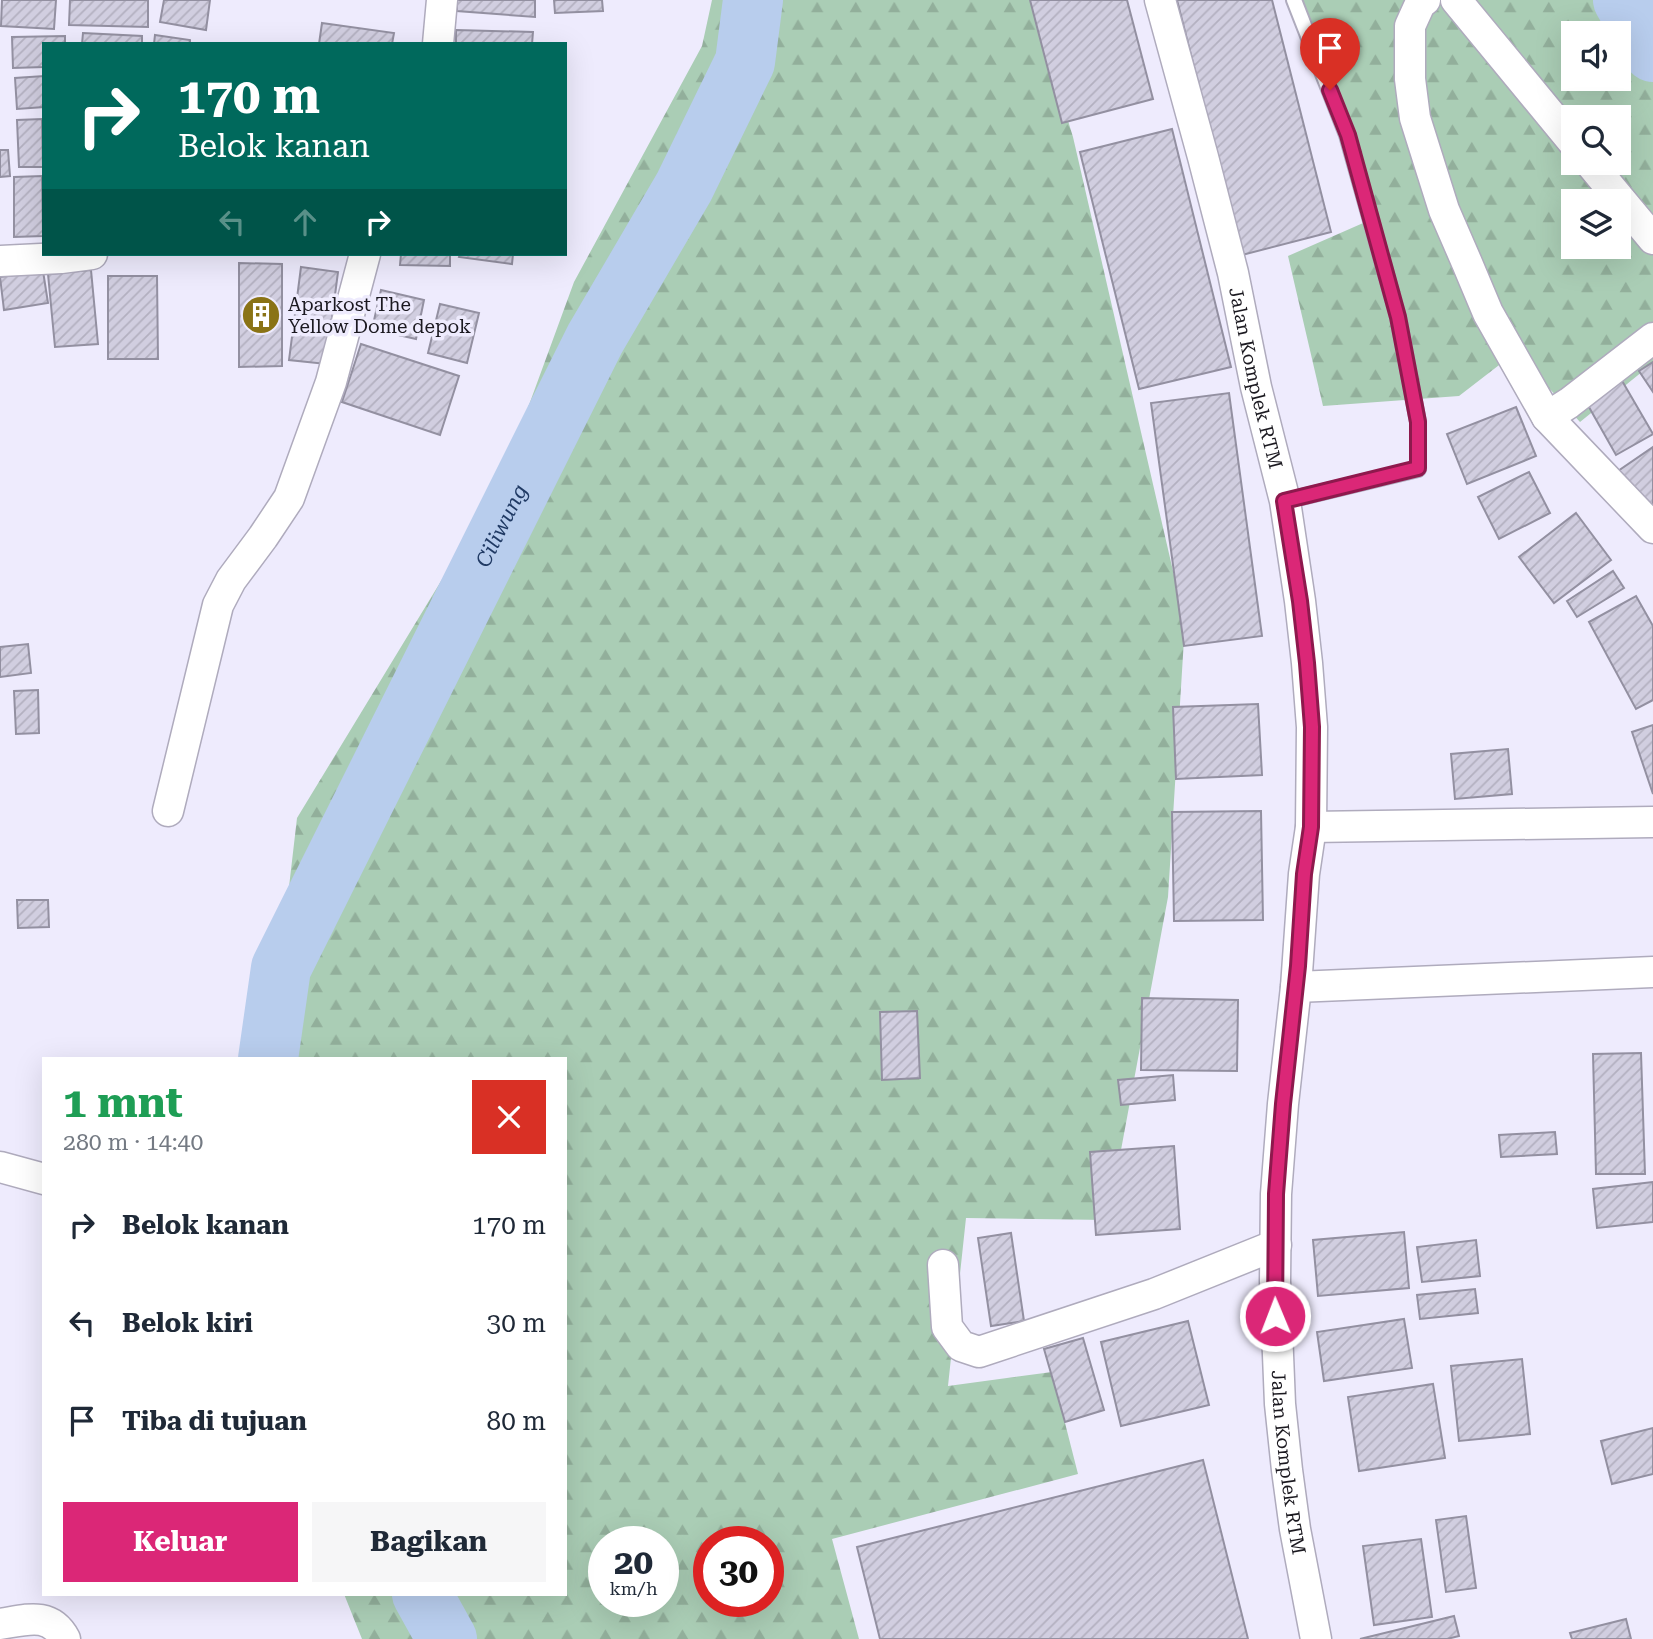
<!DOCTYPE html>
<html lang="id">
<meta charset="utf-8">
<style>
:root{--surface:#fff;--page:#f6f6f7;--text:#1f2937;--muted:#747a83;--accent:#db2777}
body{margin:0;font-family:"Roboto Serif",serif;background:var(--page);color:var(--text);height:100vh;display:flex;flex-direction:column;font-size:26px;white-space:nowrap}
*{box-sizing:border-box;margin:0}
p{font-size:23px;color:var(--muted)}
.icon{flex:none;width:38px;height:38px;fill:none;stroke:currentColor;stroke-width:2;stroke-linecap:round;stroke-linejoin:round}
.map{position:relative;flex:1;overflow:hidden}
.drawer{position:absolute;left:42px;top:1057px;width:525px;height:539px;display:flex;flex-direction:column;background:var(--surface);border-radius:0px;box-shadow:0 7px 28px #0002}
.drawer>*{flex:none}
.top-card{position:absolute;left:42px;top:42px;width:525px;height:214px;border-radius:0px;box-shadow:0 7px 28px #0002;background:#00695c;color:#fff;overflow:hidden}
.buttons{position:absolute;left:1561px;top:21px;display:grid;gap:14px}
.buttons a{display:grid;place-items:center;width:70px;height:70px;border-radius:0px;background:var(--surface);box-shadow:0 7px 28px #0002;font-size:35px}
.speed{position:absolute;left:588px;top:1526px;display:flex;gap:14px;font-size:35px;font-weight:700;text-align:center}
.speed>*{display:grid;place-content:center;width:91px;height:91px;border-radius:50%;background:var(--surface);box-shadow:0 7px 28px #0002;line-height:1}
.speed small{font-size:18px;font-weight:400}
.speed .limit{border:10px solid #d22;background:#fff;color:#111}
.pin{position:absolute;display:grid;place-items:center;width:60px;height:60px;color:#fff;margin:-72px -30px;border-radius:50% 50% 50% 0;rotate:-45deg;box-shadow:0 0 7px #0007}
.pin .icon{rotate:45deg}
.me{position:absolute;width:77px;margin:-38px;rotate:359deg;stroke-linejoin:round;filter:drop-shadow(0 0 5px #0008)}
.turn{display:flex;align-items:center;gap:24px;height:147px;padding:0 21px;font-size:32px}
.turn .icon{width:91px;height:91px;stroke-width:2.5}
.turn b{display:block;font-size:49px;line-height:60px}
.lanes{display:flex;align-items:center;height:66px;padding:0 21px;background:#0003;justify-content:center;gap:35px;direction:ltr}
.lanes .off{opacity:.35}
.round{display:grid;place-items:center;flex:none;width:74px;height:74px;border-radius:0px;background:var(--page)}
.headline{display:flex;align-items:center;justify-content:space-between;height:119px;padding:0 21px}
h1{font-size:42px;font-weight:700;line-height:52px;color:#1e9e55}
.cta{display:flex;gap:14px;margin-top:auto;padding:14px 21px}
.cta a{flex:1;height:80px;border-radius:0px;background:var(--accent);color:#fff;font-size:28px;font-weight:700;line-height:80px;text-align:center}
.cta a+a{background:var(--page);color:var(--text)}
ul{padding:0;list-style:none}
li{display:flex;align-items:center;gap:21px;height:98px;padding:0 21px}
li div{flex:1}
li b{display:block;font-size:26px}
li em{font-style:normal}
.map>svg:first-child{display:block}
.forest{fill:url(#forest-firs);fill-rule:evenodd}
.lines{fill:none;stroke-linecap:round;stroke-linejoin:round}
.river{stroke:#b8cded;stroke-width:60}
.building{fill:url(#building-hatch);stroke:#9390a1;stroke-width:2}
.service-casing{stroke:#afabbd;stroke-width:18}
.minor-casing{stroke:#afabbd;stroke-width:33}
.service{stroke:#fff;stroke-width:14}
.minor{stroke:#fff;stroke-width:30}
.route-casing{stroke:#8e194d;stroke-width:18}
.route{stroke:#db2777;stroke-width:12}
.labels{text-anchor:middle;stroke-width:7;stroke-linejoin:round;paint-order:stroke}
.poi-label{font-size:19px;fill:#1b1920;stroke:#eeebfd;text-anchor:start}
.street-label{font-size:19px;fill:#1b1920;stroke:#eeebfd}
.water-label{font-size:21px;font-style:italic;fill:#203a64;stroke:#eeebfd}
</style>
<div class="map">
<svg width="1653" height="1639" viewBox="0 0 1653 1639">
<defs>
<pattern id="forest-firs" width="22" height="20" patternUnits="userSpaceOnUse" patternTransform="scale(1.75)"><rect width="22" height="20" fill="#aacdb5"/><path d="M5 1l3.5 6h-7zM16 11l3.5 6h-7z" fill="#92af9b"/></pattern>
<pattern id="building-hatch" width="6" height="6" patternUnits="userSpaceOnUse" patternTransform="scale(1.75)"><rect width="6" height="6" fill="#d1cee0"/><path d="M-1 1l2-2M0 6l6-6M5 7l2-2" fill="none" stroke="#b3b0c0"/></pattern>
</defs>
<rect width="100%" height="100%" fill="#eeebfd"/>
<g class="forest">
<path d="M 712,0 L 1031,0 L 1073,137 L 1185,623 L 1168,897 L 1108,1220 L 966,1218 L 948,1386 L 1052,1372 L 1078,1474 L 832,1539 L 859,1639 L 362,1639 L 344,1594 L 565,1594 L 565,1059 L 269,1059 L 297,818 L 500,484 L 574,282 L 702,46 ZM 604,1542 L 663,1542 L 663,1601 L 604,1601 ZM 709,1542 L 768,1542 L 768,1601 L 709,1601 Z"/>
<path d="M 1296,0 L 1653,0 L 1653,363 L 1580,422 L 1516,352 L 1459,396 L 1323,406 L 1288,256 L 1370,220 ZM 1573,33 L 1619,33 L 1619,79 L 1573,79 ZM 1573,117 L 1619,117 L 1619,163 L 1573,163 ZM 1573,201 L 1619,201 L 1619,247 L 1573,247 Z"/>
</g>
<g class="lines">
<g class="river">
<path d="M 1623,0 L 1653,52"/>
<path id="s1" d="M 268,1059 L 281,968 L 595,339 L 684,187 L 745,62 L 753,0"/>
<path d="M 422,1594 L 447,1639"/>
</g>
</g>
<g class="building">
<path d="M 2,0 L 56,0 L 54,29 L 1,26 Z"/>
<path d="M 70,0 L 148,0 L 148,27 L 69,25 Z"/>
<path d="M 164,0 L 210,0 L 206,30 L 160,22 Z"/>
<path d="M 457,0 L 535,0 L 535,17 L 457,11 Z"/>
<path d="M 554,0 L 602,0 L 603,11 L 555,13 Z"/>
<path d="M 1030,0 L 1127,0 L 1153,99 L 1062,123 Z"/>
<path d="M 1177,0 L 1272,0 L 1331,232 L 1242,255 Z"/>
<path d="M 322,23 L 394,33 L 392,44 L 319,44 Z"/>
<path d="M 456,30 L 533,32 L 532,44 L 456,44 Z"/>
<path d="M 83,33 L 142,36 L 142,44 L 82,44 Z"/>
<path d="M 155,35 L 190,40 L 190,44 L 154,44 Z"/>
<path d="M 65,36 L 65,44 L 44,44 L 44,67 L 13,68 L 12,37 Z"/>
<path d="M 44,76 L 44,107 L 17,109 L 15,78 Z"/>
<path d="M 42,119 L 43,167 L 19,167 L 17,120 Z"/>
<path d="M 1172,129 L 1231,367 L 1139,389 L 1080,152 Z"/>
<path d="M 0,150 L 8,150 L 10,176 L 0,177 Z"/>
<path d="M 42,176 L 43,236 L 14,237 L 14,177 Z"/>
<path d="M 401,254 L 450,254 L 450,266 L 400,265 Z"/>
<path d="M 460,254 L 513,254 L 512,264 L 459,257 Z"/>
<path d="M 239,263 L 282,264 L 282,366 L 239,367 Z"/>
<path d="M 301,267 L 338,272 L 326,364 L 289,360 Z"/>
<path d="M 91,270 L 98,344 L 55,347 L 48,274 Z"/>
<path d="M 43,271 L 48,303 L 4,310 L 0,277 Z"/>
<path d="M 108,276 L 157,276 L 158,359 L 108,359 Z"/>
<path d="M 381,290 L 424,300 L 416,339 L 372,329 Z"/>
<path d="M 440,304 L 479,313 L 467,363 L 428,353 Z"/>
<path d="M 361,344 L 459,376 L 440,435 L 342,402 Z"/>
<path d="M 1653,362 L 1653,392 L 1639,371 Z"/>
<path d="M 1621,379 L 1653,434 L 1616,455 L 1585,400 Z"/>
<path d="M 1229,393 L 1262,636 L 1184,646 L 1151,403 Z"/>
<path d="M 1516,407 L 1536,456 L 1467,484 L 1447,434 Z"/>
<path d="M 1653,447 L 1653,521 L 1618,471 Z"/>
<path d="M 1529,472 L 1550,513 L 1499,539 L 1478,497 Z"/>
<path d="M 1576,513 L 1611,560 L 1554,603 L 1519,557 Z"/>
<path d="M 1613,571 L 1624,588 L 1577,617 L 1567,601 Z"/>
<path d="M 1636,596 L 1653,626 L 1653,700 L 1636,709 L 1589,622 Z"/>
<path d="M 28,644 L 31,673 L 0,677 L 0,647 Z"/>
<path d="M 38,690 L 39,733 L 16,734 L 14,691 Z"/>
<path d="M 1258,704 L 1262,775 L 1176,779 L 1173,707 Z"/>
<path d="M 1653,725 L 1653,794 L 1632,732 Z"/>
<path d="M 1508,749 L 1512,794 L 1455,799 L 1451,754 Z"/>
<path d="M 1261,811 L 1263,920 L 1174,921 L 1172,812 Z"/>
<path d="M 17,900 L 48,900 L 49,927 L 18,928 Z"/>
<path d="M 1142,998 L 1238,1000 L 1237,1071 L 1141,1070 Z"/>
<path d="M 917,1011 L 920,1078 L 882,1080 L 880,1012 Z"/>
<path d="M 1641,1053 L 1645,1174 L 1596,1174 L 1593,1054 Z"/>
<path d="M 1173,1075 L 1175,1100 L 1121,1105 L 1118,1080 Z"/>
<path d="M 1555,1132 L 1557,1154 L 1501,1157 L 1499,1135 Z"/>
<path d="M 1174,1146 L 1180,1229 L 1096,1235 L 1090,1152 Z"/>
<path d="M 1653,1182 L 1653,1222 L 1597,1228 L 1593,1189 Z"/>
<path d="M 1404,1232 L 1409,1288 L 1318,1296 L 1313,1240 Z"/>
<path d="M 1011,1233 L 1024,1321 L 991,1326 L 978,1238 Z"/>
<path d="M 1476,1240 L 1480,1276 L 1422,1282 L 1417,1247 Z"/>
<path d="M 1475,1289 L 1478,1313 L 1420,1319 L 1417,1295 Z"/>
<path d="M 1404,1319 L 1412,1368 L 1324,1381 L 1317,1332 Z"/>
<path d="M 1188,1321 L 1209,1405 L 1121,1426 L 1101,1342 Z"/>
<path d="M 1083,1338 L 1104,1410 L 1065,1422 L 1044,1349 Z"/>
<path d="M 1522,1359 L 1530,1434 L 1459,1441 L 1451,1366 Z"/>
<path d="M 1433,1384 L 1445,1458 L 1359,1471 L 1348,1397 Z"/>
<path d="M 1653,1428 L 1653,1474 L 1612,1484 L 1601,1441 Z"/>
<path d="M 1203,1460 L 1248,1639 L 880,1639 L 857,1547 Z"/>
<path d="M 1466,1516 L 1476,1588 L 1446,1592 L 1436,1520 Z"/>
<path d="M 1421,1539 L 1432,1617 L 1374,1625 L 1363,1546 Z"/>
<path d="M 1454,1616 L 1459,1636 L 1447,1639 L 1360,1639 Z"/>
<path d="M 1626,1619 L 1631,1639 L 1572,1639 L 1570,1633 Z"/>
</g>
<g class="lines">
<g class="service-casing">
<path id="service" d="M 1285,501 L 1418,469 L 1418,422 L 1398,317 L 1347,135 L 1294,0"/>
</g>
<g class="minor-casing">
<g id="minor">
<path id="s2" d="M 1160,0 L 1203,157 L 1233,273 L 1256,387 L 1285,501 L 1300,601 L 1307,663 L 1312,727 L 1311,827 L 1304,874 L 1296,987 L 1283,1104 L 1276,1194 L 1275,1281 L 1280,1404 L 1287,1470 L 1295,1529 L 1316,1639"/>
<path d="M 1425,0 L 1420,4 L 1410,26 L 1410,79 L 1415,118 L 1444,210 L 1467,263 L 1488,313 L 1547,417 L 1653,528"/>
<path d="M 1456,0 L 1573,142"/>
<path d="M 438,44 L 442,0"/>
<path d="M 1590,163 L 1653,239"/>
<path d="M 0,261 L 61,258 L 92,254"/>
<path d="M 1547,417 L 1569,403 L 1653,338"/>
<path d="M 168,811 L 218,605 L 231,580 L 263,537 L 289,498 L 331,382 L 365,254"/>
<path d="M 1311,827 L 1653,822"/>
<path d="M 1296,987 L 1653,972"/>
<path d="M 0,1167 L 44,1179"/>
<path d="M 943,1265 L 947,1327 L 961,1346 L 979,1352 L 1154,1294 L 1276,1245"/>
<path d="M 0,1624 C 26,1620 50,1611 65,1639"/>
</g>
</g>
<use href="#service" class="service"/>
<use href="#minor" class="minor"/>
</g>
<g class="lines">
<g class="route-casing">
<path id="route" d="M 1275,1316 L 1276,1194 L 1283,1104 L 1298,966 L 1304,874 L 1311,827 L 1312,727 L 1307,663 L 1300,601 L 1284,501 L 1418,468 L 1418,422 L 1398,317 L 1348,135 L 1330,90"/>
</g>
<use href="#route" class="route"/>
</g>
<defs>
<g id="building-disc" transform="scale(2.0125)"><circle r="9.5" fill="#8a7315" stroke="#eeebfd"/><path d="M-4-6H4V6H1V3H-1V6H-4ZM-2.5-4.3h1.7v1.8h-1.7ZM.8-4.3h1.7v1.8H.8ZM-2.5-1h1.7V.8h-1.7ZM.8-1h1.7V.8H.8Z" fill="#fff"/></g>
</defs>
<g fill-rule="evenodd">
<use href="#building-disc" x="261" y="315"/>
</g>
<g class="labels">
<g class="poi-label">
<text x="288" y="311">Aparkost The<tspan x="288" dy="22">Yellow Dome depok</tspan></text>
</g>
<g class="street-label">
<text dy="7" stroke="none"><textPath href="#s2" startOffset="390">Jalan Komplek RTM</textPath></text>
<text dy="7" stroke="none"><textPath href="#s2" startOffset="1482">Jalan Komplek RTM</textPath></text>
</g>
<g class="water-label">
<text dy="7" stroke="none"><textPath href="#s1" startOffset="586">Ciliwung</textPath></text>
</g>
</g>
</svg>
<div class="buttons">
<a><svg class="icon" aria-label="sound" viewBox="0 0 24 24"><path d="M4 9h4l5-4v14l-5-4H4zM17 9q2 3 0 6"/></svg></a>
<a><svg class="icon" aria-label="search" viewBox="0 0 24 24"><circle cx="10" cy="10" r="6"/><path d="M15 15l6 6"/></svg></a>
<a><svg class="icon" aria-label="layers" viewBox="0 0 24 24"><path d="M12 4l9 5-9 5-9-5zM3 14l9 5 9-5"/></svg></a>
</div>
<div class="speed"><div>20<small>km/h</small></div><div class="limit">30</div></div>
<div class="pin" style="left:1330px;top:90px;background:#d93025"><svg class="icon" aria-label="arrive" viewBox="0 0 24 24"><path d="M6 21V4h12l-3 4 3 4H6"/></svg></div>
<svg class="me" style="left:1275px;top:1316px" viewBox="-20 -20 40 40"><circle r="17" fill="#db2777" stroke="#fff" stroke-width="3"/><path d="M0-11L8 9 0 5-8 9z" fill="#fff"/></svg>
<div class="top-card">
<div class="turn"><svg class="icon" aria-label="right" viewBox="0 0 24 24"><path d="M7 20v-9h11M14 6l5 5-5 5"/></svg><div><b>170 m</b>Belok kanan</div></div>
<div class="lanes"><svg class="icon off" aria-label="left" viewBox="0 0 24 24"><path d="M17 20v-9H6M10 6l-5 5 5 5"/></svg><svg class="icon off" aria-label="ahead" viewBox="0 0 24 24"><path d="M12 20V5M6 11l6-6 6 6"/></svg><svg class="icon" aria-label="right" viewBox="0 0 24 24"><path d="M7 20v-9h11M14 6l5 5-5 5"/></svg></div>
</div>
<section class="drawer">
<div class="headline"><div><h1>1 mnt</h1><p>280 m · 14:40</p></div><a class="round" style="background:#d93025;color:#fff"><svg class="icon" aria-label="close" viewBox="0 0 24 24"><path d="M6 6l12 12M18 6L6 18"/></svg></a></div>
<ul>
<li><svg class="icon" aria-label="right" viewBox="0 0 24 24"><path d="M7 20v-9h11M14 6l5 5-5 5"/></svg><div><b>Belok kanan</b></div><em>170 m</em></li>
<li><svg class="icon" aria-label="left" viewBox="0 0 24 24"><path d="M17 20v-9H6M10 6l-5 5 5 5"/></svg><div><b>Belok kiri</b></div><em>30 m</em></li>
<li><svg class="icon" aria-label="arrive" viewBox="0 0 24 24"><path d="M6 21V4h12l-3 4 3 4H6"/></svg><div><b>Tiba di tujuan</b></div><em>80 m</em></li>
</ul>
<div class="cta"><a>Keluar</a><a>Bagikan</a></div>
</section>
</div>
